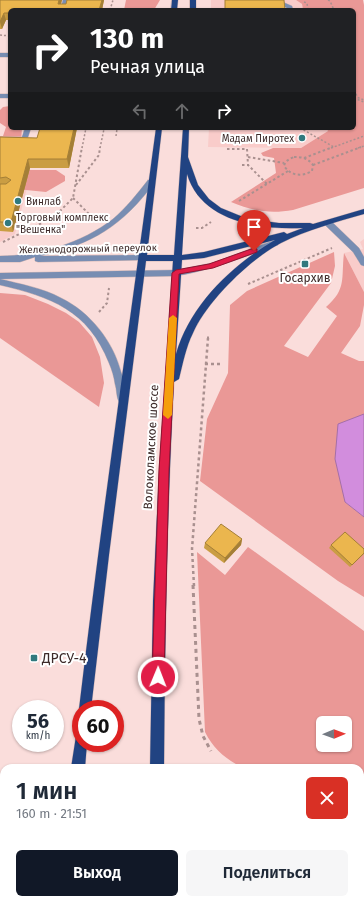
<!DOCTYPE html>
<html lang="ru">
<meta charset="utf-8">
<style>
:root{--surface:#fff;--page:#f6f6f7;--text:#1f2937;--muted:#747a83;--accent:#111827}
body{margin:0;font-family:"Fira Sans",sans-serif;background:var(--page);color:var(--text);height:100vh;display:flex;flex-direction:column;font-size:15px;white-space:nowrap}
*{box-sizing:border-box;margin:0}
p{font-size:13px;color:var(--muted)}
.icon{flex:none;width:22px;height:22px;fill:none;stroke:currentColor;stroke-width:2;stroke-linecap:round;stroke-linejoin:round}
.map{position:relative;flex:1;overflow:hidden}
.panel{position:absolute;left:0px;top:764px;width:364px;height:140px;display:flex;flex-direction:column;background:var(--surface);border-radius:12px 12px 0 0;box-shadow:0 1px 3px #0004}
.panel>*{flex:none}
.hud{position:absolute;left:8px;top:8px;width:348px;height:122px;border-radius:6px;box-shadow:0 1px 3px #0004;background:#202124;color:#fff;overflow:hidden}
.needle{width:26px;rotate:89deg}
.fabs{position:absolute;left:316px;top:716px;display:grid;gap:8px}
.fabs a{display:grid;place-items:center;width:36px;height:36px;border-radius:6px;background:var(--surface);box-shadow:0 1px 3px #0004;font-size:20px}
.speed{position:absolute;left:12px;top:700px;display:flex;gap:8px;font-size:20px;font-weight:700;text-align:center}
.speed>*{display:grid;place-content:center;width:52px;height:52px;border-radius:50%;background:var(--surface);box-shadow:0 1px 3px #0004;line-height:1}
.speed small{font-size:10px;font-weight:400}
.speed .limit{border:6px solid #d22;background:#fff;color:#111}
.pin{position:absolute;display:grid;place-items:center;width:34px;height:34px;color:#fff;margin:-41px -17px;border-radius:50% 50% 50% 0;rotate:-45deg;box-shadow:0 0 4px #0007}
.pin .icon{rotate:45deg}
.me{position:absolute;width:44px;margin:-22px;rotate:1deg;stroke-linejoin:round;filter:drop-shadow(0 0 3px #0008)}
.turn{display:flex;align-items:center;gap:14px;height:84px;padding:0 16px;font-size:18px}
.turn .icon{width:52px;height:52px;stroke-width:2.5}
.turn b{display:block;font-size:28px;line-height:34px}
.lanes{display:flex;align-items:center;height:38px;padding:0 16px;background:#0003;justify-content:center;gap:20px;direction:ltr}
.lanes .off{opacity:.35}
.round{display:grid;place-items:center;flex:none;width:42px;height:42px;border-radius:6px;background:var(--page)}
.head{display:flex;align-items:center;justify-content:space-between;height:68px;padding:0 16px}
h1{font-size:24px;font-weight:600;line-height:30px}
.cta{display:flex;gap:8px;margin-top:auto;padding:8px 16px}
.cta a{flex:1;height:46px;border-radius:6px;background:var(--accent);color:#fff;font-size:16px;font-weight:600;line-height:46px;text-align:center}
.cta a+a{background:var(--page);color:var(--text)}
.map>svg:first-child{display:block}
.built{fill:#f9ccca}
.green{fill:#ea9896;fill-rule:evenodd}
.water{fill:#d28ddd;stroke:#a56fa7}
.lines{fill:none;stroke-linecap:round;stroke-linejoin:round}
.minor-casing{stroke:#d4b9b7;stroke-width:1}
.major-casing{stroke:#d4b9b7;stroke-width:1}
.path-far3{stroke:#a9908f;stroke-width:1.5;stroke-dasharray:2 2;stroke-linecap:butt}
.path-far2{stroke:#a9908f;stroke-width:2;stroke-dasharray:2.5 2.5;stroke-linecap:butt}
.path-far1{stroke:#a9908f;stroke-width:2.5;stroke-dasharray:3 3;stroke-linecap:butt}
.path{stroke:#a9908f;stroke-width:3;stroke-dasharray:4 4;stroke-linecap:butt}
.minor{fill:#788db2;fill-rule:evenodd}
.major{fill:#214382;fill-rule:evenodd}
.wall{fill:#ca9d43}
.shaded-wall{fill:#a47f37}
.building{fill:#ebb64e;stroke:#a47f37}
.route{fill:#e11d48;stroke:#92132f}
.slow{fill:#f59e0b}
.poi-dot{fill:#30797e;stroke:#fff;stroke-width:1.5}
.labels{text-anchor:middle;stroke-width:4;stroke-linejoin:round;paint-order:stroke}
.far-poi-label{font-size:10px;fill:#3c2a29;stroke:#fff;text-anchor:start}
.far-street-label{font-size:10px;fill:#3c2a29;stroke:#fff}
.poi-label{font-size:12px;fill:#3c2a29;stroke:#fff}
.street-label{font-size:12px;fill:#3c2a29;stroke:#fff}
.near-poi-label{font-size:14px;fill:#3c2a29;stroke:#fff;text-anchor:start}
</style>
<div class="map">
<svg width="364" height="904" viewBox="0 0 364 904">
<rect width="100%" height="100%" fill="#fadddb"/>
<g class="built">
<path d="M 211,0 L 296,0 L 302,4 L 303,10 L 211,10 Z"/>
<path d="M 209,128 L 326,128 L 328,131 L 301,148 L 208,147 Z"/>
<path d="M 0,181 L 29,181 L 15,234 L 0,242 Z"/>
<path d="M 364,239 L 364,292 L 344,253 L 363,249 L 360,242 Z"/>
<path d="M 360,835 L 364,835 L 364,904 L 229,904 L 229,900 L 360,900 Z"/>
</g>
<g class="green">
<path d="M 126,0 L 160,0 L 154,10 L 124,10 Z"/>
<path d="M 296,0 L 363,0 L 364,5 L 364,188 L 293,210 C 270,214 252,211 231,202 L 276,173 L 274,158 L 263,156 L 261,153 L 273,148 L 301,148 L 328,131 L 326,128 L 354,128 L 354,10 L 303,10 L 302,4 Z"/>
<path d="M 10,106 L 10,128 L 22,128 L 21,142 L 0,142 L 0,136 L 3,136 L 6,127 L 0,123 L 0,110 L 3,107 Z"/>
<path d="M 0,170 L 56,170 L 65,176 L 65,181 L 46,192 L 6,188 Z"/>
<path d="M 334,252 L 335,266 L 331,283 L 284,346 L 308,357 L 337,316 L 326,307 C 347,289 341,278 344,253 L 364,292 L 364,305 L 360,326 L 341,353 L 359,361 L 364,361 L 364,414 L 345,502 L 364,517 L 364,597 L 338,581 L 200,481 L 207,419 L 228,373 L 230,305 L 247,291 Z"/>
<path d="M 0,293 L 25,295 L 48,304 L 66,313 L 79,322 L 92,337 L 100,357 L 104,383 L 99,407 L 0,338 Z"/>
<path d="M 248,547 L 364,631 L 364,788 L 360,788 L 360,768 L 243,768 C 226,759 214,750 205,732 L 197,552 L 225,575 ZM 323,723 L 345,723 L 345,745 L 323,745 Z"/>
</g>
<path class="water" d="M 364,414 L 364,517 L 345,502 L 335,459 L 338,424 Z"/>
<g class="lines">
<g class="minor-casing">
<g id="minor">
<path d="M 63,0 L 69,0 L 66,10 L 60,10 Z"/>
<path d="M 271,0 L 278,0 L 292,6 L 293,10 L 287,10 L 287,8 Z"/>
<rect x="0" y="53" width="10" height="4"/>
<rect x="0" y="94" width="10" height="4"/>
<path d="M 25,128 L 31,128 L 27,140 L 0,141 L 0,137 L 22,137 Z"/>
<path d="M 148,180 L 151,180 L 155,182 C 122,226 93,244 40,256 L 142,255 L 145,256 L 145,260 L 38,262 L 35,261 L 35,257 L 20,262 L 0,262 L 0,256 C 39,256 82,243 113,219 C 126,208 137,194 148,180 Z"/>
<path d="M 325,221 L 331,221 L 359,248 L 364,257 L 364,266 L 361,265 L 353,252 L 325,225 Z"/>
<path d="M 275,240 L 278,241 L 278,245 C 244,257 212,270 176,276 L 0,279 L 0,273 L 176,270 L 212,263 Z"/>
<path d="M 0,279 C 20,284 43,288 61,298 C 90,312 113,341 121,372 C 124,380 129,394 125,402 L 119,402 C 116,396 117,390 115,384 C 114,377 112,370 109,363 C 88,310 51,297 0,285 Z"/>
<path d="M 360,800 L 364,801 L 364,815 L 360,814 Z"/>
<path d="M 248,900 L 263,900 L 264,904 L 249,904 Z"/>
</g>
</g>
<g class="major-casing">
<g id="major">
<path d="M 172,0 L 178,0 L 177,10 L 171,10 Z"/>
<rect x="190" y="0" width="6" height="10"/>
<path d="M 156,128 L 162,128 L 147,255 L 174,255 L 183,128 L 189,128 L 188,157 L 198,185 L 209,199 L 221,208 L 248,219 L 279,223 L 310,223 L 313,224 L 364,209 L 364,214 C 336,222 307,230 281,243 C 250,259 207,301 193,333 C 186,347 183,363 179,379 L 174,382 C 167,511 165,639 164,768 L 150,768 L 153,601 L 159,470 L 173,261 L 146,261 L 109,555 L 91,709 L 81,709 L 81,714 L 79,709 C 102,515 130,321 156,128 ZM 187,174 C 201,222 260,230 303,228 L 287,234 L 284,232 L 204,252 L 182,255 ZM 275,240 C 232,265 190,305 176,354 L 182,260 L 204,258 Z"/>
<path d="M 81,734 L 81,743 L 87,743 L 85,768 L 71,768 L 76,736 Z"/>
<rect x="55" y="900" width="14" height="4"/>
<rect x="146" y="900" width="14" height="4"/>
</g>
</g>
<g class="path-far3">
<path d="M 328,0 L 330,1 L 334,10"/>
<path d="M 304,2 L 307,3 L 308,10"/>
<path d="M 110,10 L 113,0"/>
<path d="M 0,35 L 10,36"/>
<path d="M 354,86 L 357,97"/>
<path d="M 354,96 L 364,100"/>
<path d="M 354,98 L 364,102"/>
<path d="M 300,128 L 334,147"/>
<path d="M 116,136 L 117,129"/>
<path d="M 82,148 L 86,128"/>
<path d="M 100,148 L 104,129 L 117,129"/>
<path d="M 331,148 L 364,136"/>
<path d="M 358,148 L 364,146"/>
</g>
<g class="path-far2">
<path d="M 227,149 L 247,149 L 248,165 L 267,184"/>
<path d="M 248,157 L 284,163"/>
<path d="M 294,157 C 302,157 308,158 313,165 L 312,171 C 302,177 291,176 284,166 C 285,161 289,159 294,157 Z"/>
<path d="M 304,158 L 333,147"/>
<path d="M 242,165 L 248,165"/>
<path d="M 313,165 L 361,147"/>
<path d="M 76,185 L 99,155 L 100,147"/>
<path d="M 73,198 L 93,218"/>
<path d="M 239,201 L 288,171"/>
<path d="M 54,217 L 91,218"/>
<path d="M 196,228 L 202,228 L 211,222"/>
<path d="M 3,242 L 54,217 L 73,198 L 82,147"/>
<path d="M 248,284 L 332,248"/>
<path d="M 99,312 L 107,303 L 109,288"/>
<path d="M 208,339 L 208,334"/>
</g>
<g class="path-far1">
<path d="M 205,364 L 222,364"/>
<path d="M 194,586 L 192,549 L 208,338"/>
</g>
<path class="path" d="M 193,585 L 199,719 L 203,736 L 211,751"/>
<use href="#minor" class="minor"/>
<use href="#major" class="major"/>
</g>
<g class="wall">
<path d="M 0,0 L 62,0 L 61,4 L 66,4 L 67,0 L 104,0 L 102,10 L 10,10 L 10,20 L 6,20 L 2,29 L 0,29 Z"/>
<path d="M 40,128 L 77,128 L 69,168 L 30,168 L 13,232 L 0,231 L 0,137 L 37,138 Z"/>
<path d="M 242,539 L 241,545 L 224,563 L 204,548 L 205,543 Z"/>
<path d="M 331,545 L 364,549 L 364,554 L 350,567 L 329,548 Z"/>
</g>
<g class="shaded-wall">
<path d="M 59,0 L 62,0 L 59,10 L 58,4 Z"/>
<path d="M 102,0 L 104,0 L 102,10 L 99,10 Z"/>
<path d="M 4,13 L 6,20 L 2,29 L 0,22 Z"/>
<path d="M 74,128 L 77,128 L 69,168 L 67,159 Z"/>
<path d="M 28,159 L 30,168 L 13,232 L 11,222 Z"/>
<path d="M 242,539 L 241,545 L 224,563 L 225,558 Z"/>
</g>
<g class="building">
<path d="M 0,0 L 59,0 L 58,4 L 66,4 L 67,0 L 102,0 L 99,10 L 10,10 L 10,13 L 4,13 L 0,22 Z"/>
<path d="M 225,0 L 284,0 L 285,10 L 225,10 Z"/>
<path d="M 40,128 L 74,128 L 67,159 L 28,159 L 11,222 L 0,222 L 0,184 L 6,184 L 11,180 L 6,177 L 0,178 L 0,137 L 37,138 Z"/>
<path d="M 221,524 L 242,539 L 225,558 L 205,543 Z"/>
<path d="M 345,532 L 364,549 L 364,553 L 352,565 L 331,545 Z"/>
<rect x="360" y="872" width="4" height="28"/>
</g>
<path class="route" d="M 254,248 L 257,249 L 257,252 L 213,268 L 179,274 L 169,470 L 164,677 L 162,681 L 158,682 L 154,681 L 152,677 L 159,470 L 172,273 L 176,270 L 209,264 Z"/>
<path class="slow" d="M 173,315 L 177,318 L 172,415 L 168,419 L 163,415 L 169,318 Z"/>
<g class="poi-dot">
<circle cx="302" cy="138" r="4"/>
<circle cx="18" cy="201" r="4"/>
<circle cx="8" cy="223" r="4"/>
<rect x="301" y="260" width="8" height="8" rx="2"/>
<rect x="30" y="654" width="8" height="8" rx="2"/>
</g>
<g class="labels">
<g class="far-poi-label">
<text x="294" y="142" text-anchor="end">Мадам Пиротех</text>
<text x="26" y="205">Винлаб</text>
<text x="16" y="221">Торговый комплекс<tspan x="16" dy="12">"Вешенка"</tspan></text>
</g>
<g class="far-street-label">
<text transform="translate(88 248) rotate(-1)" y="4">Железнодорожный переулок</text>
</g>
<g class="poi-label">
<text x="305" y="282">Госархив</text>
</g>
<g class="street-label">
<text transform="translate(151 447) rotate(-87)" y="4">Волоколамское шоссе</text>
</g>
<g class="near-poi-label">
<text x="42" y="663">ДРСУ-4</text>
</g>
</g>
</svg>
<div class="fabs">
<a><svg class="needle" viewBox="-14 -14 28 28"><path d="M0-13l5 13h-10z" fill="#e53935"/><path d="M0 13l5-13h-10z" fill="#747a83"/></svg></a>
</div>
<div class="speed"><div>56<small>km/h</small></div><div class="limit">60</div></div>
<div class="pin" style="left:254px;top:251px;background:#d93025"><svg class="icon" aria-label="arrive" viewBox="0 0 24 24"><path d="M6 21V4h12l-3 4 3 4H6"/></svg></div>
<svg class="me" style="left:158px;top:677px" viewBox="-20 -20 40 40"><circle r="17" fill="#e11d48" stroke="#fff" stroke-width="3"/><path d="M0-11L8 9 0 5-8 9z" fill="#fff"/></svg>
<div class="hud">
<div class="turn"><svg class="icon" aria-label="right" viewBox="0 0 24 24"><path d="M7 20v-9h11M14 6l5 5-5 5"/></svg><div><b>130 m</b>Речная улица</div></div>
<div class="lanes"><svg class="icon off" aria-label="left" viewBox="0 0 24 24"><path d="M17 20v-9H6M10 6l-5 5 5 5"/></svg><svg class="icon off" aria-label="ahead" viewBox="0 0 24 24"><path d="M12 20V5M6 11l6-6 6 6"/></svg><svg class="icon" aria-label="right" viewBox="0 0 24 24"><path d="M7 20v-9h11M14 6l5 5-5 5"/></svg></div>
</div>
<section class="panel">
<div class="head"><div><h1>1 мин</h1><p>160 m · 21:51</p></div><a class="round" style="background:#d93025;color:#fff"><svg class="icon" aria-label="close" viewBox="0 0 24 24"><path d="M6 6l12 12M18 6L6 18"/></svg></a></div>
<div class="cta"><a>Выход</a><a>Поделиться</a></div>
</section>
</div>
